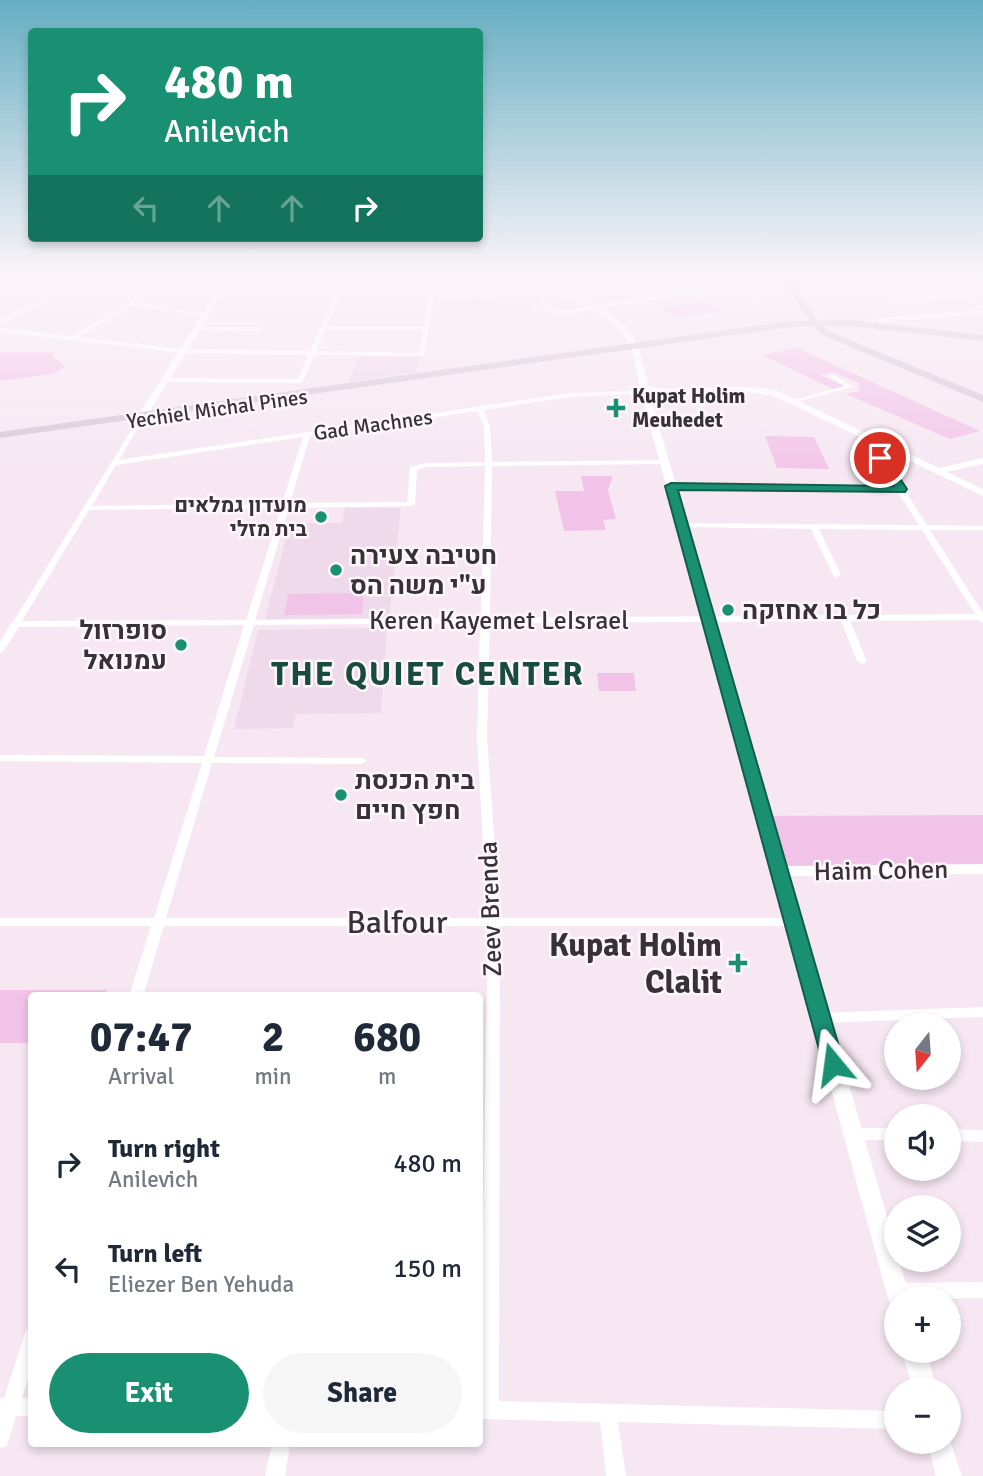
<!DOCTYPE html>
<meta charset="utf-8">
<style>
:root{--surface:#fff;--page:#f6f6f7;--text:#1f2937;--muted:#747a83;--accent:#1a9073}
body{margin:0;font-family:Signika,Heebo,sans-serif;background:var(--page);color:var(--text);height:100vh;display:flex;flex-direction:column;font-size:26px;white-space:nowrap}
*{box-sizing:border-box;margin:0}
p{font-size:23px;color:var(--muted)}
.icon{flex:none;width:38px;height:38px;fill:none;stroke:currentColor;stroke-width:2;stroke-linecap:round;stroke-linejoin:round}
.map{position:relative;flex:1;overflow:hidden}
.panel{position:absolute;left:28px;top:992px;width:455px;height:455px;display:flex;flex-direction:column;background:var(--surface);border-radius:7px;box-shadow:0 4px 10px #0003}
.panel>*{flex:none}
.banner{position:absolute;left:28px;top:28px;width:455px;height:214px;border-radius:7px;box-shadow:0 4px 10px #0003;background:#1a9073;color:#fff;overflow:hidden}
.needle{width:46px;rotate:197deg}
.controls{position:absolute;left:884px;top:1013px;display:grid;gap:14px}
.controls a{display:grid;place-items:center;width:77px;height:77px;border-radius:50%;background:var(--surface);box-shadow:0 4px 10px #0003;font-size:35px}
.pin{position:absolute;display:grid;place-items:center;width:60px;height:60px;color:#fff;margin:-30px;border:4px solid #fff;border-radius:50%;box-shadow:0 2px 7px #0007}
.me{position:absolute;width:77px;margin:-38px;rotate:344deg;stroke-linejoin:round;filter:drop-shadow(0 0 5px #0008)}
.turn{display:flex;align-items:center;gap:24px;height:147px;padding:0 21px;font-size:32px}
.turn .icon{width:91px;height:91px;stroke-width:2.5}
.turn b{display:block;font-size:49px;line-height:60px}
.lanes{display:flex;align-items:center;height:66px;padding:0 21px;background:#0003;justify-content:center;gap:35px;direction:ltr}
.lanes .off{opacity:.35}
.eta{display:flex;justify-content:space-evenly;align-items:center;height:119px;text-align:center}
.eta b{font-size:42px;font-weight:800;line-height:49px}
.action{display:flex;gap:14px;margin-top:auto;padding:14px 21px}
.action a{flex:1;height:80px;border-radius:42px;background:var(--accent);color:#fff;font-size:28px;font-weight:800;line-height:80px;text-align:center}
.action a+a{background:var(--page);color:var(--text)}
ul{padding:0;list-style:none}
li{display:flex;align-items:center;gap:21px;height:105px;padding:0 21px}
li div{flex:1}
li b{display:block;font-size:26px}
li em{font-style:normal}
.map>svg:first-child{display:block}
.built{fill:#efdaeb}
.green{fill:#f2c3e8}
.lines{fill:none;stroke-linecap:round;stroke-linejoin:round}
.minor{fill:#fff;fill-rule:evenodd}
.tertiary{fill:#fff;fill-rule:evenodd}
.secondary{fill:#d8c7d5;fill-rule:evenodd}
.route{fill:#1a9073;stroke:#115e4b;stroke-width:2}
.poi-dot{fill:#1a9073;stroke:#fdf7fc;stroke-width:2.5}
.labels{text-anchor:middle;stroke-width:5;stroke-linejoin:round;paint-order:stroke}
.far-poi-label{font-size:21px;font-weight:bold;fill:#383237;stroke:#fdf7fc;text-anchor:start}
.far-street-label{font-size:21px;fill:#383237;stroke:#fdf7fc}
.poi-label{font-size:26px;font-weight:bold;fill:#383237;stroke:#fdf7fc;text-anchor:start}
.street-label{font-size:26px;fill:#383237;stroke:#fdf7fc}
.near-street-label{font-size:32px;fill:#383237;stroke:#fdf7fc}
.near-poi-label{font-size:32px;font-weight:bold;fill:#383237;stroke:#fdf7fc;text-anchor:end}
.district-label{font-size:33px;font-weight:bold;letter-spacing:2px;fill:#194c3d;stroke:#fdf7fc}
</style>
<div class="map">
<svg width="983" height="1476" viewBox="0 0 983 1476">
<rect width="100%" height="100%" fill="#f6e7f2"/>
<g class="built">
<path d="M 531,299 L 533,317 L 439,317 L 441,300 Z"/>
<path d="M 358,356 L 421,357 L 416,372 L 349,382 Z"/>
<path d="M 345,508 L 401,508 L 389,618 L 265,619 L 290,523 L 342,523 Z"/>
<path d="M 387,628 L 381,713 L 296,714 L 293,728 L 234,729 L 258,630 Z"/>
</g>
<g class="green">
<path d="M 704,301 L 724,310 L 678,318 L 659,308 Z"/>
<path d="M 797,348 L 980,431 L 950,439 L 846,394 L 860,391 L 858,383 L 834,372 L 820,375 L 844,386 L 833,389 L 762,355 Z"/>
<path d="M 0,352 L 54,352 L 52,356 L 66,367 L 53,374 L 0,381 Z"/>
<path d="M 765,436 L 814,437 L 829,469 L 777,468 Z"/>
<path d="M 581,476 L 613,476 L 608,490 L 616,519 L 603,520 L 606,530 L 564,531 L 555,491 L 584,491 Z"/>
<path d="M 364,593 L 362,614 L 284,615 L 288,594 Z"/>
<path d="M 597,673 L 634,673 L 636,691 L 599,691 Z"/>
<path d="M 983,815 L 983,869 L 780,871 L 764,816 Z"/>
<path d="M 0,990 L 107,990 L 105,996 L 32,996 L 31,1043 L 0,1043 Z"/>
</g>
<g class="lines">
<g class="minor">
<path d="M 178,275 L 184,275 L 136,303 L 205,313 L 208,315 L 207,316 L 132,306 L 78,337 L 182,349 L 310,351 L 344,275 L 349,275 L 327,326 L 424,326 L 430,289 L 408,290 L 399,287 L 400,275 L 404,275 L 404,285 L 408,286 L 505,282 L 508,284 L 505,286 L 435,288 L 424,356 L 314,355 L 303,381 L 300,383 L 165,382 L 162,380 L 165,378 L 298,379 L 308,355 L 182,353 L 0,332 L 0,328 L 71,336 ZM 325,330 L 423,330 L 419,353 L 316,351 Z"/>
<path d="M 214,275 L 232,275 L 229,277 Z"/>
<path d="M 689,275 L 694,275 L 780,309 L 775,310 L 720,288 L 576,313 L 556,314 L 540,306 L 541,299 L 544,297 L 547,299 L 546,305 L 557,310 L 576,309 L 714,286 Z"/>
<path d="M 838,275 L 844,275 L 849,279 L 844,280 Z"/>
<path d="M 915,275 L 945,276 L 983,275 L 983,277 L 945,279 L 942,283 L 983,304 L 983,308 L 961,297 L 886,303 L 885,302 L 888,300 L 956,294 L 937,284 L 940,279 Z"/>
<path d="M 983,310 L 983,314 L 879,322 L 876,320 L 879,318 Z"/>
<path d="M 196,327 L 258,327 L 261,329 L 258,331 L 194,330 L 193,329 Z"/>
<path d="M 832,374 L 853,387 L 793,403 L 790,401 L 845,386 L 830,377 L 829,376 Z"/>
<path d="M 634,391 L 636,392 L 636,394 L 569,397 L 484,410 L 490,426 L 492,462 L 664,460 L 668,462 L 664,464 L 492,466 L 490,618 L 975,614 L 922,530 L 819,529 L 841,575 L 837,578 L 833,575 L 811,529 L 682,527 L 678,525 L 682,523 L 919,525 L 897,491 L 671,488 L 667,486 L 671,484 L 894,487 L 876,458 L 880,456 L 883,456 L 927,525 L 983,526 L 983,530 L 930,530 L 983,613 L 983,623 L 978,620 L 850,621 L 867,661 L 862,664 L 857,661 L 841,621 L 490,623 L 487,737 L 500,918 L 793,918 L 797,919 L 799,922 L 797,925 L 793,926 L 500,926 L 499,1401 L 896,1411 L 896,1429 L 618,1422 L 626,1476 L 606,1476 L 600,1422 L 480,1419 L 488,926 L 164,926 L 143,996 L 129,996 L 151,926 L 0,926 L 0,918 L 154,918 L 202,763 L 0,761 L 0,755 L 204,756 L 244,625 L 19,627 L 3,652 L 0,653 L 0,642 L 10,625 L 9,624 L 13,622 L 138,419 L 143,420 L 119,460 L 569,393 ZM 477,411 L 484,426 L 485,462 L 425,463 L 410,467 L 407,502 L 290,503 L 310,436 ZM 303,437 L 282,503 L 92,506 L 116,465 ZM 485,466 L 481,618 L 255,620 L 289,508 L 411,506 L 415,504 L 417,470 L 426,467 ZM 281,508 L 246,620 L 22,621 L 89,510 ZM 480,623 L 477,737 L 487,918 L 166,918 L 212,763 L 362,764 L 367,761 L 362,758 L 214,757 L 254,625 Z"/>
<path d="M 983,1007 L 983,1017 L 820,1023 L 815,1022 L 813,1018 L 815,1014 L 820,1013 Z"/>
<path d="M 853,1128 L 896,1128 L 896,1140 L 853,1140 L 848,1139 L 845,1134 L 848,1129 Z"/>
<path d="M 948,1129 L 983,1130 L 983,1142 L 948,1141 Z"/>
<path d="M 983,1282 L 983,1298 L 896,1299 L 891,1297 L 889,1291 L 891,1285 L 897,1283 Z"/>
<path d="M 32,1328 L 32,1366 L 22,1398 L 32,1398 L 32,1416 L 16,1416 L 7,1446 L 0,1448 L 0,1398 L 4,1398 L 26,1330 Z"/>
<path d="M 272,1444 L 290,1444 L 285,1476 L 265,1476 Z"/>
</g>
<g class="tertiary">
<path d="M 93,275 L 100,275 L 0,324 L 0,319 Z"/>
<path d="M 227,275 L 233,275 L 145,420 L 137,422 L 135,420 Z"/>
<path d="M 524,275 L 532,275 C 565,290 614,304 634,339 C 642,354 644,371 649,387 C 692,393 735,381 778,391 L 939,468 L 983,458 L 983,464 L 947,472 L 983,489 L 983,496 L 772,395 L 736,391 L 669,396 L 667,399 L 652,402 L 786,866 L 983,864 L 983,874 L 789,876 L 896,1248 L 896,1260 L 899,1260 L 910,1298 L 896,1298 L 896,1308 L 891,1306 L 888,1298 L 643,401 L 630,393 L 634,388 L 640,387 C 636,371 634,353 626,339 C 605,303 555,297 524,275 ZM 646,392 L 660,394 L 648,396 L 639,393 Z"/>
<path d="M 902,1351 L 926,1351 L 937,1390 L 913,1390 Z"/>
<path d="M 948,1435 L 962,1476 L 936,1476 L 927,1442 L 948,1442 Z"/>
</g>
<path class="secondary" d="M 779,275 L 787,275 L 818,321 L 850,320 L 983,335 L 983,341 L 850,326 L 822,326 L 828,331 L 983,395 L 983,402 L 822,335 L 813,326 L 790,327 L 0,438 L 0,432 L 790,321 L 809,321 Z"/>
</g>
<linearGradient id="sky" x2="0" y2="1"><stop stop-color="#66aec2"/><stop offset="0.57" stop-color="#fbf4f9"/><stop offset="1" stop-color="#fbf4f9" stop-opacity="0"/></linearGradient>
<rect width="983" height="481" fill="url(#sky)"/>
<path class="route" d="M 876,455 L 884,455 L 907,489 L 905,492 L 678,490 L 844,1064 L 841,1070 L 833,1073 L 826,1070 L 823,1064 L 665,486 L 671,483 L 893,486 L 874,458 Z"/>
<g class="poi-dot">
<path d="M612.5 397.5h7v7h7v7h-7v7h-7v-7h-7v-7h7z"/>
<circle cx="321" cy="517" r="7"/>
<circle cx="336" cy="570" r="7"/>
<circle cx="728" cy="610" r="7"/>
<circle cx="181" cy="645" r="7"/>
<circle cx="341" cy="795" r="7"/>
<path d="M734.5 952.5h7v7h7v7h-7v7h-7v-7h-7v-7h7z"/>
</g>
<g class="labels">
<g class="far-poi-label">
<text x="632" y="403">Kupat Holim<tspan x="632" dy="24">Meuhedet</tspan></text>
<text x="307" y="512" text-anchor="end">מועדון גמלאים<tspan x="307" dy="24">בית מזלי</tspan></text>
</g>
<g class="far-street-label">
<text transform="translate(217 409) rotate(-8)" y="7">Yechiel Michal Pines</text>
<text transform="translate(373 425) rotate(-8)" y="7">Gad Machnes</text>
</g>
<g class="poi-label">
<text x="350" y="564">חטיבה צעירה<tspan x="350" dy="30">ע"י משה הס</tspan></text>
<text x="742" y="619">כל בו אחזקה</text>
<text x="167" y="639" text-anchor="end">סופרזול<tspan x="167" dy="30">עמנואל</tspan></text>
<text x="355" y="789">בית הכנסת<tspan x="355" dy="30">חפץ חיים</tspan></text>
</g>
<g class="street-label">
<text x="499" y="629">Keren Kayemet LeIsrael</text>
<text transform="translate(881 870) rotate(-1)" y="9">Haim Cohen</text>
<text transform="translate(490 909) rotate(-92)" y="9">Zeev Brenda</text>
</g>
<g class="near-street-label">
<text x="397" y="933">Balfour</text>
</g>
<g class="near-poi-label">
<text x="722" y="956">Kupat Holim<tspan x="722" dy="37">Clalit</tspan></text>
</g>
<g class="district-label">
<text x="428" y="685">THE QUIET CENTER</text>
</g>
</g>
</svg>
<div class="controls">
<a><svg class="needle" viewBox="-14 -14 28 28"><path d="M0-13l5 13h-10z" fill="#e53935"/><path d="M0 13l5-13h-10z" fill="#747a83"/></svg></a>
<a><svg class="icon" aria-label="sound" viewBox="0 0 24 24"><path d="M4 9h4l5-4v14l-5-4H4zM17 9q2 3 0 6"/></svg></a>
<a><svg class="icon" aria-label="layers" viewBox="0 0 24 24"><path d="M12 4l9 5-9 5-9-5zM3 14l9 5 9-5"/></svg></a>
<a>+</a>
<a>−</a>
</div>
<div class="pin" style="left:880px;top:458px;background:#d93025"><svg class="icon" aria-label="arrive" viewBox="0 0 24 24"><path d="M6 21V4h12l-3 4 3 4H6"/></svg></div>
<svg class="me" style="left:833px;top:1064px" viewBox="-20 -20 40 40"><path d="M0-17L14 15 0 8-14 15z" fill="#1a9073" stroke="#fff" stroke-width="4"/></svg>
<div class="banner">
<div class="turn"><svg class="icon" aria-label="right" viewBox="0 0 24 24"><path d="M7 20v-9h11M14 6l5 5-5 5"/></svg><div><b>480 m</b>Anilevich</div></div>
<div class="lanes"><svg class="icon off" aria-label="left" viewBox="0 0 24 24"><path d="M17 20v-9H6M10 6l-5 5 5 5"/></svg><svg class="icon off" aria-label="ahead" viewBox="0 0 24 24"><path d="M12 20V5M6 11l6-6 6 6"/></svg><svg class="icon off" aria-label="ahead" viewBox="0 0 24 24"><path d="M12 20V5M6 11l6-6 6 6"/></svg><svg class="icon" aria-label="right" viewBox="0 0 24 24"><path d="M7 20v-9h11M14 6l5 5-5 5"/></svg></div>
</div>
<section class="panel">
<div class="eta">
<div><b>07:47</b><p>Arrival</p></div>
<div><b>2</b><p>min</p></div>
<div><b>680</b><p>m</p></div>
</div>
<ul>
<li><svg class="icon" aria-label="right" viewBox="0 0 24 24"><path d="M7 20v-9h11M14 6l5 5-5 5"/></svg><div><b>Turn right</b><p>Anilevich</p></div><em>480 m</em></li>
<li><svg class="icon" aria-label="left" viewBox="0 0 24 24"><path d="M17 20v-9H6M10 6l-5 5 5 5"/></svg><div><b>Turn left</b><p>Eliezer Ben Yehuda</p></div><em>150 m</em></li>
</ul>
<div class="action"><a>Exit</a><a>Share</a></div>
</section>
</div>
